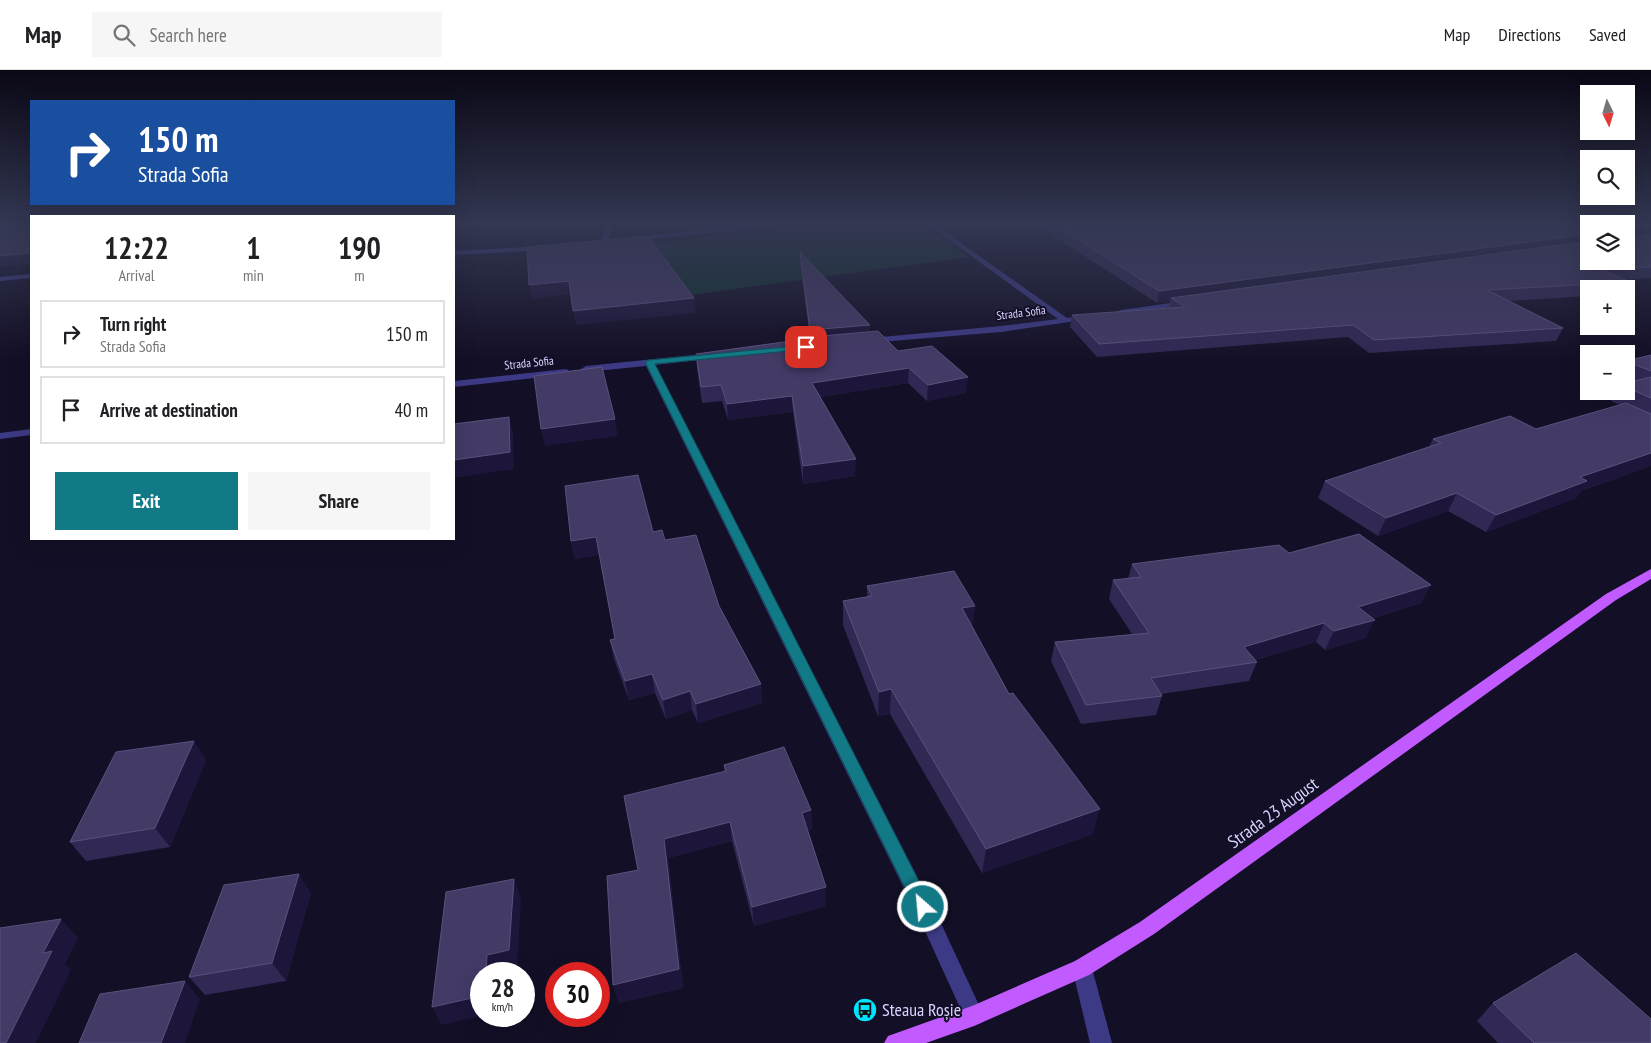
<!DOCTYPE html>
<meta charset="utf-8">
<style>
:root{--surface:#fff;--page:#f6f6f6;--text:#202124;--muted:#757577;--line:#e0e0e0;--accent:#127987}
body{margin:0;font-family:"PT Sans Narrow",sans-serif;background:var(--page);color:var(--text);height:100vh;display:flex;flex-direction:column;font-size:19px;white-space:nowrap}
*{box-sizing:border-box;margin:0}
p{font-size:16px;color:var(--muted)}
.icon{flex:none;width:28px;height:28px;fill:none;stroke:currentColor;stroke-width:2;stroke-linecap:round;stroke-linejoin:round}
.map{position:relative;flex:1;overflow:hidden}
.panel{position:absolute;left:30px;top:145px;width:425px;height:325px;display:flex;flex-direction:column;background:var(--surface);border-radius:0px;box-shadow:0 5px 20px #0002}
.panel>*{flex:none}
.guide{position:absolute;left:30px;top:30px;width:425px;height:105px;border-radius:0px;box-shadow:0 5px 20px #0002;background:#1a4fa0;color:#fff;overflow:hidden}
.needle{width:32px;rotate:175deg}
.tools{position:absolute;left:1580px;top:15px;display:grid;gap:10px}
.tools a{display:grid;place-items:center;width:55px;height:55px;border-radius:0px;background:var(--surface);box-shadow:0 5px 20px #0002;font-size:25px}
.speed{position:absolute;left:470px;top:892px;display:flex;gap:10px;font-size:25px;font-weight:700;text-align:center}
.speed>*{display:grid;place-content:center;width:65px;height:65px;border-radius:50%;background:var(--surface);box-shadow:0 5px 20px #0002;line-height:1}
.speed small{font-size:12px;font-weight:400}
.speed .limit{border:8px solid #d22;background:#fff;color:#111}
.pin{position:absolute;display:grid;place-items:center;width:42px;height:42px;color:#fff;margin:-21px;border-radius:10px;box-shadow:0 2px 8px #0006}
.me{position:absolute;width:55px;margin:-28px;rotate:333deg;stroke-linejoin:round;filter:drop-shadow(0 0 4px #0008)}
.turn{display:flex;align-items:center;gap:18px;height:105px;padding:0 25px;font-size:22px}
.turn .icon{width:65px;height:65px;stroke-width:2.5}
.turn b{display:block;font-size:35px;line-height:42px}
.eta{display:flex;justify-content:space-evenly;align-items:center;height:85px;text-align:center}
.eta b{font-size:30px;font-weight:700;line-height:35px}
.cta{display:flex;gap:10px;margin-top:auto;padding:10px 25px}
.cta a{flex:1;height:58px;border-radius:0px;background:var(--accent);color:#fff;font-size:20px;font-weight:700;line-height:58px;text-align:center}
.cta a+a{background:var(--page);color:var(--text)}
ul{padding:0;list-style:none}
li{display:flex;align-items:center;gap:15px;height:68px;margin:0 10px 8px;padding:0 15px;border:2px solid var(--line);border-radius:0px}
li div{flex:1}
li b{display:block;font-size:19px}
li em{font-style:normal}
header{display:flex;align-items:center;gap:30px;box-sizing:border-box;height:70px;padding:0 25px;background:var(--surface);border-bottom:1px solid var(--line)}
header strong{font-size:24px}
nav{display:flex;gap:28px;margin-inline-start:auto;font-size:18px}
.search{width:350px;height:45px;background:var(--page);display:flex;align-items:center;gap:12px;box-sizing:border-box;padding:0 18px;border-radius:0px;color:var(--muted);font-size:19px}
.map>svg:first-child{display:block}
.green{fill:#12302f}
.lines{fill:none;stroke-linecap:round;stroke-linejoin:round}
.minor{fill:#3d3a85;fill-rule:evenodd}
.major{fill:#c25bff;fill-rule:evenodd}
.wall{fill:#312854;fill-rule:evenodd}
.shaded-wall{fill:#1d163a}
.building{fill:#433a66;stroke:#5a527e}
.route{fill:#127987;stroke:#0c4f58}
.labels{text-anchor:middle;stroke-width:4;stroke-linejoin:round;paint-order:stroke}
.far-street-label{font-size:12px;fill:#d9d4ff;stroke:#130f26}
.near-street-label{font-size:18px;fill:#d9d4ff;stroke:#130f26}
.near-poi-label{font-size:18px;fill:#d9d4ff;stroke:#130f26;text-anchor:start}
</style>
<header>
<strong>Map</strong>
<div class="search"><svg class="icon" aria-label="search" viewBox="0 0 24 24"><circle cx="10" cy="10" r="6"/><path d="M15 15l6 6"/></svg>Search here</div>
<nav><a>Map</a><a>Directions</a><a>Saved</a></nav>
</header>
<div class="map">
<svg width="1651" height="973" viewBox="0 0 1651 973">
<rect width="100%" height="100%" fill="#130f26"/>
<path class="green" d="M 812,154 L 923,154 L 969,187 L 684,226 L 653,174 Z"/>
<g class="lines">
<g class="minor">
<path d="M 607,154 L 613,154 L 607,173 L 604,175 L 601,173 Z"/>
<path d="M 757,154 L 776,154 L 773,156 L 633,171 L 630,169 L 633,167 Z"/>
<path d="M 927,154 L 934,154 L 1067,248 L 1089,245 L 1093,247 L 1089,249 L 1001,262 L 867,273 L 866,271 L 870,268 L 1001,256 L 1058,249 Z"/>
<path d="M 544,176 L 547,176 L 547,180 L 454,185 L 454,181 Z"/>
<path d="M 31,204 L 31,208 L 0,211 L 0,207 Z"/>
<path d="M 1185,231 L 1189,233 L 1188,235 L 1121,244 L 1117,242 L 1121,240 Z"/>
<path d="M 713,283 L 717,286 L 716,288 L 655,295 L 939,849 L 984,946 L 981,953 L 974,956 L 967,953 L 925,861 L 646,296 L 586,302 L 581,299 L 586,296 Z"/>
<path d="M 566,299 L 571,302 L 569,304 L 454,317 L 454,311 Z"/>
<path d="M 31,359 L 31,365 L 0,369 L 0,363 Z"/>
<path d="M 1082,888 L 1089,891 L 1092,898 L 1112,973 L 1090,973 L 1072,898 L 1075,891 Z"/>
</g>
<path class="major" d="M 1651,499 L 1651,509 L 1616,530 L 1154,864 L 1089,905 L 974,956 L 926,973 L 884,973 L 888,966 L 972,936 L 1075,891 L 1140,852 L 1606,524 Z"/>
</g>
<g class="wall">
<path d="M 1035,154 L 1651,154 L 1651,208 L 1624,210 L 1630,212 L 1626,219 L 1589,219 L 1589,226 L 1508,231 L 1563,258 L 1556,271 L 1369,283 L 1348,267 L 1097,287 L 1070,257 L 1072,245 L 1169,238 L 1170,231 L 1157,233 ZM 1589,154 L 1626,191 L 1589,191 Z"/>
<path d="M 800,182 L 869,262 L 898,281 L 966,323 L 927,331 L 908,313 L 820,327 L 855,406 L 803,414 L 793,342 L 728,350 L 722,331 L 702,333 L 697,299 L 696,284 L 810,269 L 800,192 Z"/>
<path d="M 1651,285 L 1651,396 L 1581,421 L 1576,428 L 1486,462 L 1448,441 L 1378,466 L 1318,428 L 1325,411 L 1429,377 L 1433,369 L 1536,359 L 1620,335 L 1611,331 L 1616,321 L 1626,321 L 1626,313 L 1630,312 L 1626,310 L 1626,291 Z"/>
<path d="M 653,462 L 719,536 L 761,614 L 762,633 L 698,653 L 692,640 L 666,649 L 655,623 L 629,630 L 614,589 L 610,570 L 615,569 L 599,485 L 575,489 L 571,471 Z"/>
<path d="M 1289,483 L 1421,533 L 1373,548 L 1365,568 L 1325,580 L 1316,572 L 1255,590 L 1257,592 L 1249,611 L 1161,624 L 1162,626 L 1156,645 L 1081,654 L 1051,591 L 1055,572 L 1132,564 L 1109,529 L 1113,510 L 1128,509 L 1132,494 Z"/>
<path d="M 867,516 L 975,536 L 972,557 L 1009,624 L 1093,764 L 982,803 L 890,644 L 878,646 L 843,555 L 843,531 L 867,527 Z"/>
<path d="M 206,690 L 170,777 L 86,791 L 70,772 Z"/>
<path d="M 724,695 L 811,740 L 812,759 L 808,760 L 826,817 L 826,836 L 754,856 L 732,771 L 668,788 L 683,918 L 618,933 L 638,800 L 724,701 Z"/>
<path d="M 311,823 L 286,911 L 205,925 L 189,907 Z"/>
<path d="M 1493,933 L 1651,973 L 1498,973 L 1477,951 Z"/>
</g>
<g class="shaded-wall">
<path d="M 1651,156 L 1651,167 L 1626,169 L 1632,158 Z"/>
<path d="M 1589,164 L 1589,174 L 1171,228 L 1170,231 L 1157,233 L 1159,221 Z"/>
<path d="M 31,183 L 31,194 L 0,197 L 0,186 Z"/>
<path d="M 569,211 L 572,224 L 532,229 L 529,215 Z"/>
<path d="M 694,228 L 696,243 L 576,255 L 573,241 Z"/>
<path d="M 870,255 L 869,266 L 810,272 L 810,260 Z"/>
<path d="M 909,298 L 908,313 L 812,328 L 812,313 Z"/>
<path d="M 968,307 L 966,323 L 927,331 L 928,315 Z"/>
<path d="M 792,326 L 793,342 L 728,350 L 727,334 Z"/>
<path d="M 509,347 L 513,363 L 514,399 L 454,408 L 454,390 Z"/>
<path d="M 615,349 L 618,366 L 545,376 L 541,359 Z"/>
<path d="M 1651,383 L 1651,396 L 1581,421 L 1576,428 L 1486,462 L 1496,445 L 1580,407 Z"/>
<path d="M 856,389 L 855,406 L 803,414 L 803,396 Z"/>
<path d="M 1457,423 L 1448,441 L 1378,466 L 1386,448 Z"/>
<path d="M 596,467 L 599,485 L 575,489 L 571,471 Z"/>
<path d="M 1431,515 L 1421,533 L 1349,555 L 1358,537 Z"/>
<path d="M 975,536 L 972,559 L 962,538 Z"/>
<path d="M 1375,550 L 1365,568 L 1325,580 L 1334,561 Z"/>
<path d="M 1324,553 L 1316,572 L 1237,595 L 1244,577 Z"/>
<path d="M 652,604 L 655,623 L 629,630 L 625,611 Z"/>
<path d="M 761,614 L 762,633 L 698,653 L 696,634 Z"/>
<path d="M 891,619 L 890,644 L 878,646 L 879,622 Z"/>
<path d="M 690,621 L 692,640 L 666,649 L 663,630 Z"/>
<path d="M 194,671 L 206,690 L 170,777 L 155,758 Z"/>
<path d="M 1100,739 L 1093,764 L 982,803 L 986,779 Z"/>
<path d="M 811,740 L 812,759 L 803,762 L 802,743 Z"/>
<path d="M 730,752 L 732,771 L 668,788 L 683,918 L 618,933 L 613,915 L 664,769 Z"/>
<path d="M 299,804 L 311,823 L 286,911 L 272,893 Z"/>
<path d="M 514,809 L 521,828 L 517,899 L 496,904 L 486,904 L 487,885 Z"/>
<path d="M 826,817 L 826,836 L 754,856 L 752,837 Z"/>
<path d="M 61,849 L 78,868 L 65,894 L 71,900 L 36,973 L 6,973 L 43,883 Z"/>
<path d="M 185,911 L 200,929 L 185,973 L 161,973 Z"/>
<path d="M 481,926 L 481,946 L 442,955 L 432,937 Z"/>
</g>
<g class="building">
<path d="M 0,154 L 31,154 L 31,183 L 0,186 Z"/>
<path d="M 1053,154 L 1651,154 L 1651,156 L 1632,158 L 1630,164 L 1632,166 L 1651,164 L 1651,197 L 1603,200 L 1630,212 L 1487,220 L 1563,258 L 1374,270 L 1353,255 L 1099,274 L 1072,245 L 1185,237 L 1171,228 L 1589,171 L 1589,191 L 1626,191 L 1626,154 L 1589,154 L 1589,164 L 1159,221 Z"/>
<path d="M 648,166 L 694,228 L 573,241 L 569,211 L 529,215 L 527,177 Z"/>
<path d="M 800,182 L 870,255 L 810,260 Z"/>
<path d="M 878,261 L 898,281 L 932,276 L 968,307 L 928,315 L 909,298 L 812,313 L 856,389 L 803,396 L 792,326 L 727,334 L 721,315 L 701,317 L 696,284 L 784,272 L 787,270 L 788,272 L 811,269 L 811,267 Z"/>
<path d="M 1651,285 L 1651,301 L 1626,291 Z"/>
<path d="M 602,297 L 615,349 L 541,359 L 534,306 Z"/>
<path d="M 1651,307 L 1651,328 L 1626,317 L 1626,313 Z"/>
<path d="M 1626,333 L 1651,344 L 1651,383 L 1580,407 L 1587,411 L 1496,445 L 1457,423 L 1386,448 L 1325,411 L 1441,373 L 1433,369 L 1510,346 L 1536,359 Z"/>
<path d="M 509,347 L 510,382 L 454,390 L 454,354 Z"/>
<path d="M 638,405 L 653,462 L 662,460 L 665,470 L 696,465 L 719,536 L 761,614 L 696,634 L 690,621 L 663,630 L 652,604 L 625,611 L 610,570 L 615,569 L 596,467 L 571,471 L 565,416 Z"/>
<path d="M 1359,464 L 1431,515 L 1358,537 L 1375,550 L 1334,561 L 1324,553 L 1244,577 L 1257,592 L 1151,608 L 1162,626 L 1086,635 L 1055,572 L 1149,563 L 1113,510 L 1141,507 L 1132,494 L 1279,475 L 1289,483 Z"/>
<path d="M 954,501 L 975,536 L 962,538 L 1009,624 L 1013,623 L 1100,739 L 986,779 L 891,619 L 879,622 L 843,531 L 872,526 L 867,516 Z"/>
<path d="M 194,671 L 155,758 L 70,772 L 116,682 Z"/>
<path d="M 784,677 L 811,740 L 802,743 L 826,817 L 752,837 L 730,752 L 664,769 L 679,899 L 613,915 L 607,806 L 638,800 L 624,726 L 726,701 L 724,695 Z"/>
<path d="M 299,804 L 272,893 L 189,907 L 224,815 Z"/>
<path d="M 514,809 L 509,880 L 487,885 L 486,904 L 481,904 L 481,926 L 432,937 L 446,822 Z"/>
<path d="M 61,849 L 43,883 L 52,881 L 6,973 L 0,973 L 0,858 Z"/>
<path d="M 1576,883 L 1651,949 L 1651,973 L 1534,973 L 1493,933 Z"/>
<path d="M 185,911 L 161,973 L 79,973 L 100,924 Z"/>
</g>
<linearGradient id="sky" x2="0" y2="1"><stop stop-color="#0a0815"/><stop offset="0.53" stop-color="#333752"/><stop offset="1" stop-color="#333752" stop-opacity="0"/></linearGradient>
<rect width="1651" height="290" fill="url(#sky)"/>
<path class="route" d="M 806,275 L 809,275 L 809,279 L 655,294 L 929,831 L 931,837 L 929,842 L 923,845 L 917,842 L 645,292 L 649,290 Z"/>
<defs>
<g id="bus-disc" transform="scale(1.25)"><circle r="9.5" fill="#00e5ff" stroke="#130f26"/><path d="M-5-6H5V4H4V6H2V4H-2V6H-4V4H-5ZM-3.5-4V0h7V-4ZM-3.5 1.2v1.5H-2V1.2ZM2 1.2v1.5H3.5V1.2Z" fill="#111"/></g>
</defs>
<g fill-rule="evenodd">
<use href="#bus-disc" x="865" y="940"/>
</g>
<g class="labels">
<g class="far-street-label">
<text transform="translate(1021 243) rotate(-7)" y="4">Strada Sofia</text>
<text transform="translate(529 293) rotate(-6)" y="4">Strada Sofia</text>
</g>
<g class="near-street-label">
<text transform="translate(1273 743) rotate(-36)" y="6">Strada 23 August</text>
</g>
<g class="near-poi-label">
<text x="882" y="946">Steaua Roșie</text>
</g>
</g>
</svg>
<div class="tools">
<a><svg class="needle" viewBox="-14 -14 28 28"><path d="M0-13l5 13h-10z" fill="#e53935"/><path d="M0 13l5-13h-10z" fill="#757577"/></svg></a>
<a><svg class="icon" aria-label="search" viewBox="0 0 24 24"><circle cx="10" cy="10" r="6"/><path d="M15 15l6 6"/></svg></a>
<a><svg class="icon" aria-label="layers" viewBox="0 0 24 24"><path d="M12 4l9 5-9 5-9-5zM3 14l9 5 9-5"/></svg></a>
<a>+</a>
<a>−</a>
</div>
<div class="speed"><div>28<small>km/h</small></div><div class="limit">30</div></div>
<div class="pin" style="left:806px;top:277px;background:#d93025"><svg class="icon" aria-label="arrive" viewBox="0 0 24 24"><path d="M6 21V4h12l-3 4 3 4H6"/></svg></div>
<svg class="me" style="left:923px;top:837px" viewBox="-20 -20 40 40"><circle r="17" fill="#127987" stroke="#fff" stroke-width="3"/><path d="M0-11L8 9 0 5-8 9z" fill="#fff"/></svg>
<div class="guide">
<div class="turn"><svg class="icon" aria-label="right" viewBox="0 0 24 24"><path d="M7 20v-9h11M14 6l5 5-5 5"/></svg><div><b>150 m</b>Strada Sofia</div></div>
</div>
<section class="panel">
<div class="eta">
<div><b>12:22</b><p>Arrival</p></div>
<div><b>1</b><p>min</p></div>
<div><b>190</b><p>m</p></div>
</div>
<ul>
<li><svg class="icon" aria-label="right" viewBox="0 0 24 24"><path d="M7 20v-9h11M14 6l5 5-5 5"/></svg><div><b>Turn right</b><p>Strada Sofia</p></div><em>150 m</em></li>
<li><svg class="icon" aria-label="arrive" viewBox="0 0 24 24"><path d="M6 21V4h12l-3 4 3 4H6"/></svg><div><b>Arrive at destination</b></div><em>40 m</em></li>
</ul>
<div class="cta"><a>Exit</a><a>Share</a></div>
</section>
</div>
